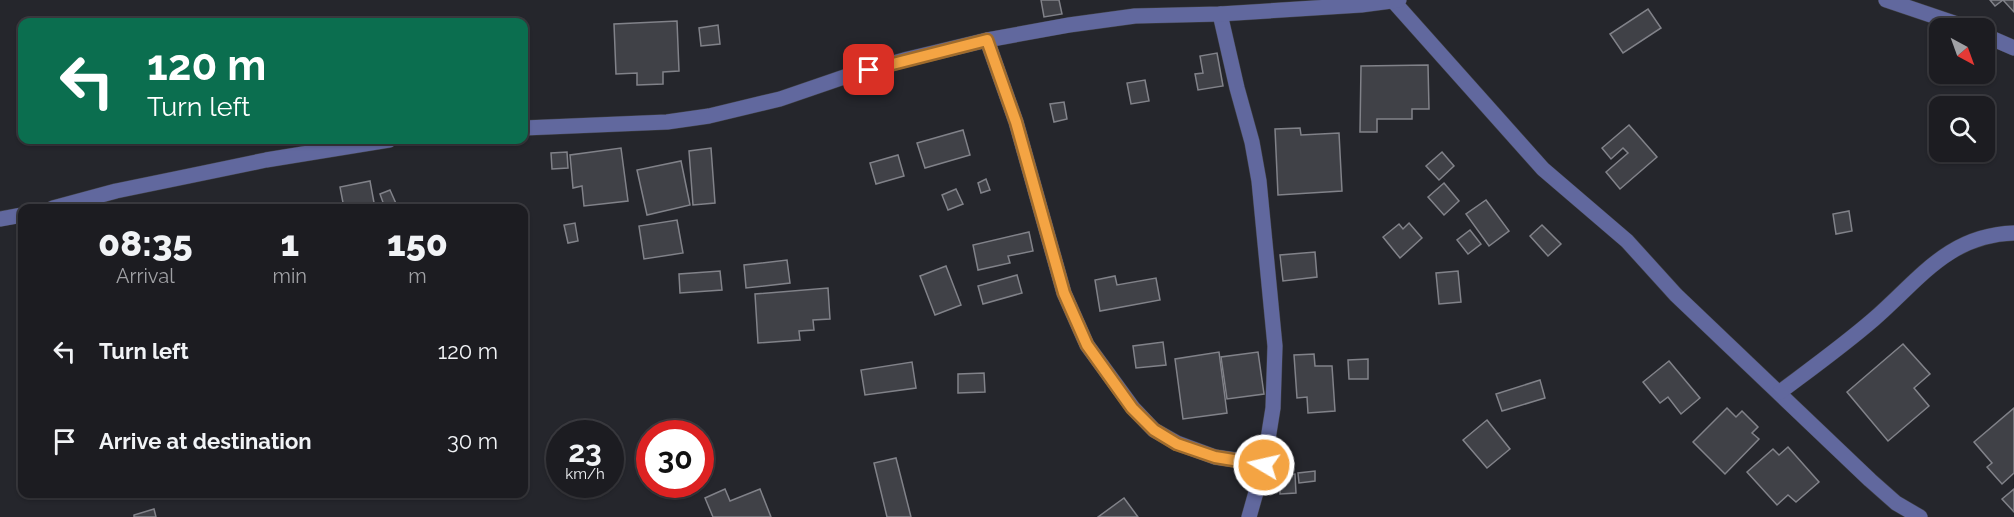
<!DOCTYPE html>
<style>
:root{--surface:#1c1c21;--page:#29292e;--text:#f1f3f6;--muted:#a0a1a5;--line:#3a3a3f}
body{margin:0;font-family:Raleway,sans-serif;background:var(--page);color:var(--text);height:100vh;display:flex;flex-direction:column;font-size:22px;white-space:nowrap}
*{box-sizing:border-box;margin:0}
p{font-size:20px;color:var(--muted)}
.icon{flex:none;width:33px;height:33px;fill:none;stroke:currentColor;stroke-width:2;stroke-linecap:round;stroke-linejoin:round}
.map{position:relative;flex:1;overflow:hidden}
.drawer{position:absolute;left:18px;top:204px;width:510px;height:294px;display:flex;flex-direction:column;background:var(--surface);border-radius:12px;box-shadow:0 2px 4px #0004,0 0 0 2px var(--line)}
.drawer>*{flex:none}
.top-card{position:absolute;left:18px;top:18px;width:510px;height:126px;border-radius:12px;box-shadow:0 2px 4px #0004,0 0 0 2px var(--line);background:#0b6e4f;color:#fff;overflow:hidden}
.needle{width:39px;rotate:139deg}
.fabs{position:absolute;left:1929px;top:18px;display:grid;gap:12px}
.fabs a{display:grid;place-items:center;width:66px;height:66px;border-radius:12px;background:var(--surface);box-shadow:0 2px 4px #0004,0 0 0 2px var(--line);font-size:30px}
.speed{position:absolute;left:546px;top:420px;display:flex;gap:12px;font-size:30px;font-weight:700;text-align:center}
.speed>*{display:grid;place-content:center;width:78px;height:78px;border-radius:50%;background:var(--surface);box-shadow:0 2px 4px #0004,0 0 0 2px var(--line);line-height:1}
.speed small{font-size:15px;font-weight:400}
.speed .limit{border:9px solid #d22;background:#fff;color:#111}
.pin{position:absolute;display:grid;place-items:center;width:51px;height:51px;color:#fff;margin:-26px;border-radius:12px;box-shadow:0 3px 9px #0006}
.me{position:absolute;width:66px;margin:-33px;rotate:279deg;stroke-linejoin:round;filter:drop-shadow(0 0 4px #0008)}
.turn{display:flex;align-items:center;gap:21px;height:126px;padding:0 30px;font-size:27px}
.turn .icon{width:78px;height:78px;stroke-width:2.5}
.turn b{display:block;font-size:42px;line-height:51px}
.eta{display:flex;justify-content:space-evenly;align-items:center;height:102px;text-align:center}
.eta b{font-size:36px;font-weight:800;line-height:42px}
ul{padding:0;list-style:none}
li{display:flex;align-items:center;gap:18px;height:90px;padding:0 30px}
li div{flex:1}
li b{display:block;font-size:22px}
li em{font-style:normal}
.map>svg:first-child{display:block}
.building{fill:#404147;stroke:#818289;stroke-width:1.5}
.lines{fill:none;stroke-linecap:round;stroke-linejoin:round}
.minor-casing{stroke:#414247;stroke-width:16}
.minor{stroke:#61689e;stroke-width:15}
.route-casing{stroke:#9f6b2c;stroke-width:15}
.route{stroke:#f4a443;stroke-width:10}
</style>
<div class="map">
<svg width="2014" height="517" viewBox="0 0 2014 517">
<rect width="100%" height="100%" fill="#25262c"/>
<g class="building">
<path d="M 1041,0 L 1059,0 L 1062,14 L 1044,17 Z"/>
<path d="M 1990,0 L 2014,0 L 2014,12 L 2003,0 L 1995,6 Z"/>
<path d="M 1648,9 L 1661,28 L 1623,53 L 1610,34 Z"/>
<path d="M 677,21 L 679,71 L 663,72 L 663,84 L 637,85 L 637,73 L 616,74 L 614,24 Z"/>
<path d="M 718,25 L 720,44 L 701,46 L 699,28 Z"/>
<path d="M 1217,53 L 1223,86 L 1198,90 L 1195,74 L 1203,73 L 1200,56 Z"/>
<path d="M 1428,65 L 1429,109 L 1412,109 L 1412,119 L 1377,119 L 1377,132 L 1360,132 L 1361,66 Z"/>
<path d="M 1145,80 L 1149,101 L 1131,104 L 1127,83 Z"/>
<path d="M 1064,102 L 1067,119 L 1054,122 L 1050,104 Z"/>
<path d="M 1629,125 L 1657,157 L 1620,189 L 1606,172 L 1628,153 L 1623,148 L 1611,159 L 1602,148 Z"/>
<path d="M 1300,128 L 1301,135 L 1339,133 L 1342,191 L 1278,195 L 1275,129 Z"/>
<path d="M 963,130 L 970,155 L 925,168 L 917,143 Z"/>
<path d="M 621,148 L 628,201 L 584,206 L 582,186 L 573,188 L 570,155 Z"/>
<path d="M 711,148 L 715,203 L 693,205 L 689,151 Z"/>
<path d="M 567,152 L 568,168 L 552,169 L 551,153 Z"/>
<path d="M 1442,152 L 1454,166 L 1439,180 L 1426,166 Z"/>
<path d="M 898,155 L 904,176 L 876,184 L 870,163 Z"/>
<path d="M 681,161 L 690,205 L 647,215 L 637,170 Z"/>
<path d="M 986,179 L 990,190 L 981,193 L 978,183 Z"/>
<path d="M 370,181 L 375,208 L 344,208 L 340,187 Z"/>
<path d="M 1444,183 L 1459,201 L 1444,215 L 1428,197 Z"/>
<path d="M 956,189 L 963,204 L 948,210 L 942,195 Z"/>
<path d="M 390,190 L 398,208 L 385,208 L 380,194 Z"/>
<path d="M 1486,200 L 1509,231 L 1489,246 L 1466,214 Z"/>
<path d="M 1849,211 L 1852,231 L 1836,234 L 1833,214 Z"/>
<path d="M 677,220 L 683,253 L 644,259 L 639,226 Z"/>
<path d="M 575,223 L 578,241 L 568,243 L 564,225 Z"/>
<path d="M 1409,223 L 1422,238 L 1400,258 L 1383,237 L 1399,224 L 1403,229 Z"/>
<path d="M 1542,225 L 1561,244 L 1548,256 L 1530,236 Z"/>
<path d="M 1470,230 L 1481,244 L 1468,254 L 1457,240 Z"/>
<path d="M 1029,232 L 1033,251 L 1008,256 L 1010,263 L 978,270 L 973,245 Z"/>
<path d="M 1315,252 L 1317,277 L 1283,281 L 1280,255 Z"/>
<path d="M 787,260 L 790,283 L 746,288 L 744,265 Z"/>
<path d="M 946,266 L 961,305 L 935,315 L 920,276 Z"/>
<path d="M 720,271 L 722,290 L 680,293 L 679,274 Z"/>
<path d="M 1458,271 L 1461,302 L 1439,304 L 1436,273 Z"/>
<path d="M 1017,275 L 1022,293 L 983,304 L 978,286 Z"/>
<path d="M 1115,276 L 1117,285 L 1156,278 L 1160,300 L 1100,311 L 1095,280 Z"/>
<path d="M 828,288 L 830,319 L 813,320 L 814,330 L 799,331 L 800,340 L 758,343 L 755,294 Z"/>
<path d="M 1163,342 L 1166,365 L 1136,368 L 1133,346 Z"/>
<path d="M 1903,344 L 1930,374 L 1914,388 L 1929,406 L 1888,441 L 1847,392 Z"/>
<path d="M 1219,352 L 1227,413 L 1183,419 L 1175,359 Z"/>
<path d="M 1258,352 L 1264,394 L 1227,399 L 1221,357 Z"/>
<path d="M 1314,354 L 1315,366 L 1332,366 L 1335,411 L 1308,413 L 1307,397 L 1297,398 L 1294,355 Z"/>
<path d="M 1368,359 L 1368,379 L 1349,379 L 1348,360 Z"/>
<path d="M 1669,361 L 1700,398 L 1681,414 L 1668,397 L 1660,403 L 1643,382 Z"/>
<path d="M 912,362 L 916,388 L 865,395 L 861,370 Z"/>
<path d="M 984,373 L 985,392 L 958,393 L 958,374 Z"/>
<path d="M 1540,380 L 1545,398 L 1502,411 L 1496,394 Z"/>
<path d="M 1727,408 L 1736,417 L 1742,411 L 1758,427 L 1752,433 L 1759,439 L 1725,474 L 1693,442 Z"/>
<path d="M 2014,408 L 2014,473 L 2002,484 L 1987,467 L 1992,463 L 1974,442 Z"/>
<path d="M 1487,420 L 1510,449 L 1487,468 L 1463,440 Z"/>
<path d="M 1788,447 L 1819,482 L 1796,502 L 1788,495 L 1777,505 L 1747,472 L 1773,449 L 1779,455 Z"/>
<path d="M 896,458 L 911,517 L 887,517 L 874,463 Z"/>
<path d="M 1315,471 L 1315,481 L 1299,483 L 1298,473 Z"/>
<path d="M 1295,474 L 1296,493 L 1280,494 L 1280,475 Z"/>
<path d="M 725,489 L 730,501 L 760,489 L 771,517 L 713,517 L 705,498 Z"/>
<path d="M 2014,489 L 2014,512 L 2002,499 Z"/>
<path d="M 1124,498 L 1138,517 L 1098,517 Z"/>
<path d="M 154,509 L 156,517 L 134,517 L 134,515 Z"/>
</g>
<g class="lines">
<g class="minor-casing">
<g id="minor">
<path d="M 1886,0 L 1969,28"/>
<path d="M 1394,2 L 1543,169 L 1627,241 L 1676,295 L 1870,480 L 1896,503 L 1920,517"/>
<path d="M 1220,14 L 1237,88 L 1252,142 L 1259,181 L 1275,346 L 1273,408 L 1264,464 L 1249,517"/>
<path d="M 1984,35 L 2014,48"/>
<path d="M 987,40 L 1016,122 L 1064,293 L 1087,345 L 1133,408 L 1154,430 L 1177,443 L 1215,457 L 1264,464"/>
<path d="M 524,128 L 667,122 L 709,116 L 780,99 L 850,75 L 908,59 L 987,40 L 1069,25 L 1135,16 L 1220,14 L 1361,5 L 1399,0"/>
<path d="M 53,208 L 116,191 L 189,176 L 266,160 L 389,140"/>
<path d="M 0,219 L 22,215"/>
<path d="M 1780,392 C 1812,368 1844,345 1874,319 C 1919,280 1948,235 2014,233"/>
</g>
</g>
<use href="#minor" class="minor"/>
</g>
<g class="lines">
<g class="route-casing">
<path id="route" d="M 869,70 L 987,40 L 1016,122 L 1064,293 L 1087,345 L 1132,408 L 1154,430 L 1177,444 L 1215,457 L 1264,465"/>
</g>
<use href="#route" class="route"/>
</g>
</svg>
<div class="fabs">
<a><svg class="needle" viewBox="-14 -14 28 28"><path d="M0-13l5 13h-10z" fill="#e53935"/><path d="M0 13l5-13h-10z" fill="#a0a1a5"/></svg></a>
<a><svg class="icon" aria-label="search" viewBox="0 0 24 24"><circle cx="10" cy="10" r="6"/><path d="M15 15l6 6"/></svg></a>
</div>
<div class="speed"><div>23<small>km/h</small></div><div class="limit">30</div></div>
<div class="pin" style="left:869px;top:70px;background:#d93025"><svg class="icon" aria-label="arrive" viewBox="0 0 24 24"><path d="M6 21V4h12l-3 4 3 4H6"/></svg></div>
<svg class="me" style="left:1264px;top:465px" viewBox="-20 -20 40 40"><circle r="17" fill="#f4a443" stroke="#fff" stroke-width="3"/><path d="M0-11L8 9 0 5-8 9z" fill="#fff"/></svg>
<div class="top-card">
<div class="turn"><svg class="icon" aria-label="left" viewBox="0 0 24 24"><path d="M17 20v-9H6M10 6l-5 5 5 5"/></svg><div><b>120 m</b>Turn left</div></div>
</div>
<section class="drawer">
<div class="eta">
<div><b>08:35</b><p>Arrival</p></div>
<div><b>1</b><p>min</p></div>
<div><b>150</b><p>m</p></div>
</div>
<ul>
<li><svg class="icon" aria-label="left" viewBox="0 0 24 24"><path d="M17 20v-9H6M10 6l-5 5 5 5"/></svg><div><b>Turn left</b></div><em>120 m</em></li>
<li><svg class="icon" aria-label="arrive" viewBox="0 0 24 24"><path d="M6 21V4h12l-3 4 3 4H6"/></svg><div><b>Arrive at destination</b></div><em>30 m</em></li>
</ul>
</section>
</div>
